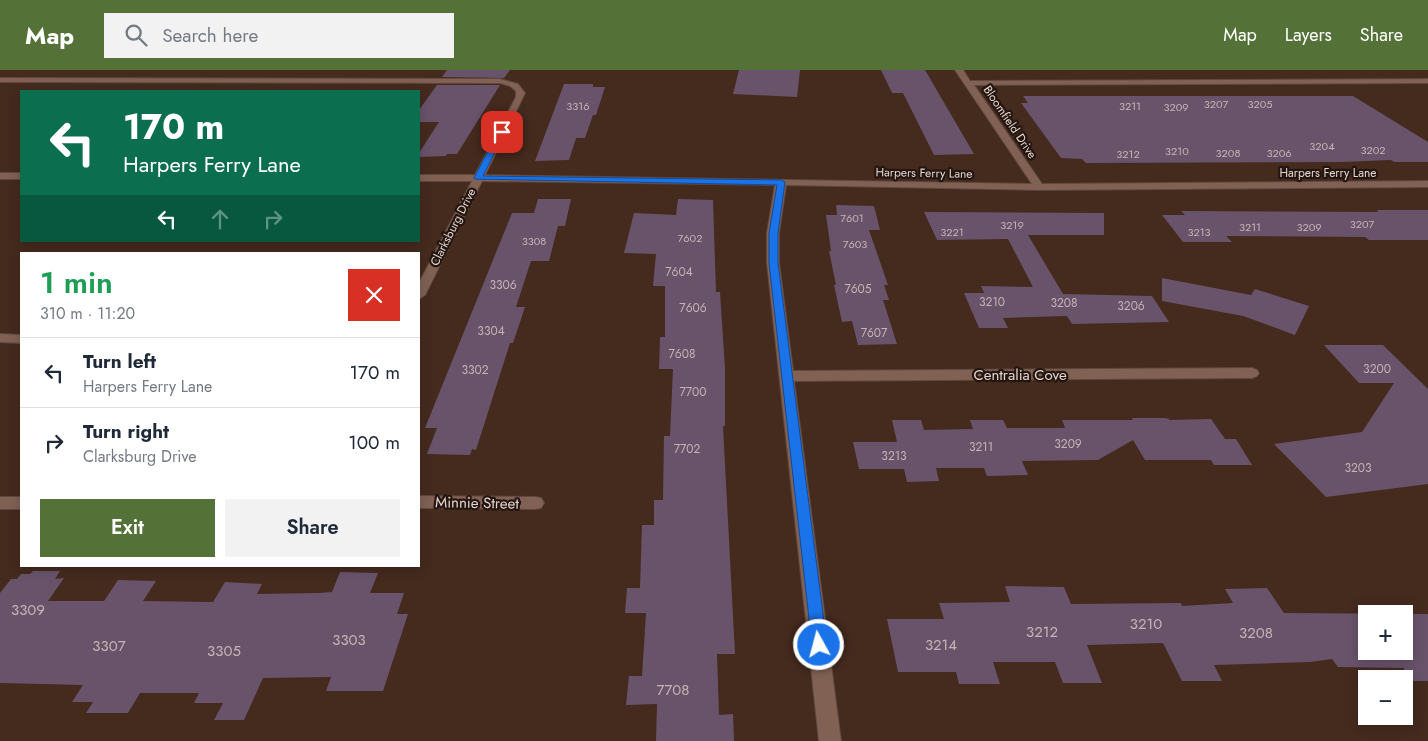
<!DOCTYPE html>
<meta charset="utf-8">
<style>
:root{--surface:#fff;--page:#f2f2f3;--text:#1f2937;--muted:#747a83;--line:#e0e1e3;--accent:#547238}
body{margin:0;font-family:Jost,sans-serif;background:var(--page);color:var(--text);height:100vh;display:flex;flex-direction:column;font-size:19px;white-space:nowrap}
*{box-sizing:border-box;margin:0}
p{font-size:16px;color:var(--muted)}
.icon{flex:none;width:28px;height:28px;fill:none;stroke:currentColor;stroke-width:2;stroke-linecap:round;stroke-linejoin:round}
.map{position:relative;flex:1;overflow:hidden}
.drawer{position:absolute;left:20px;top:182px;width:400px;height:315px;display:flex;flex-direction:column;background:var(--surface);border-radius:0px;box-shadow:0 2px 12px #0003}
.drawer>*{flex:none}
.banner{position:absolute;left:20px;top:20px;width:400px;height:152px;border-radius:0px;box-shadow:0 2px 12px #0003;background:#0b6e4f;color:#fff;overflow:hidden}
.buttons{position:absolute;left:1358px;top:535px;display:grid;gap:10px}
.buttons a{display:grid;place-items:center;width:55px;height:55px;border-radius:0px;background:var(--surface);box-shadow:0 2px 12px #0003;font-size:25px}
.pin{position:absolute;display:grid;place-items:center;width:42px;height:42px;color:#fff;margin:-21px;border-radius:10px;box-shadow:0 2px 8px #0006}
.me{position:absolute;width:55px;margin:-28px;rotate:353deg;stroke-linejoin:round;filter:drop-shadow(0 0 4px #0008)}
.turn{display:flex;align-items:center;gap:18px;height:105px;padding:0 20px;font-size:22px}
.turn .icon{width:65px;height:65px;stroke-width:2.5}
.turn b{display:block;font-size:35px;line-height:42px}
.lanes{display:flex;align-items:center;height:48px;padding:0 20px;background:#0003;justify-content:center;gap:25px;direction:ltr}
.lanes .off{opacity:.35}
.round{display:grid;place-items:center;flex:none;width:52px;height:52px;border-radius:0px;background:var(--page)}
.overview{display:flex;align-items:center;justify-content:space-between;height:85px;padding:0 20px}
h1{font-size:30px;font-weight:600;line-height:38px;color:#1e9e55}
.button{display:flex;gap:10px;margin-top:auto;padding:10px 20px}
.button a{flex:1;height:58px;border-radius:0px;background:var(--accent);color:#fff;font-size:20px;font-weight:600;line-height:58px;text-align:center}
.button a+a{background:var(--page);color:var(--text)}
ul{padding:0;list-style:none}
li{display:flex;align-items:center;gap:15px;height:70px;padding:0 20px;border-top:1px solid var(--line)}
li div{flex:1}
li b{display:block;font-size:19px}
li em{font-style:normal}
header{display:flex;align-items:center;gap:30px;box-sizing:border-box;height:70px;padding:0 25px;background:var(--accent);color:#fff}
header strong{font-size:24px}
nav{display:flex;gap:28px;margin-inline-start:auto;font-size:18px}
.search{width:350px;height:45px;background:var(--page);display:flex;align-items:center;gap:12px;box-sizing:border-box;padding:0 18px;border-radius:0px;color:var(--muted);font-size:19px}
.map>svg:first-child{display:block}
.building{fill:#68536b;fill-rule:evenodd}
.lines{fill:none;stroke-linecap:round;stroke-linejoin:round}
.minor-casing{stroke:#5f483e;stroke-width:2}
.minor{fill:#806154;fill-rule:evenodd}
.route{fill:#1a73e8;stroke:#114b97}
.labels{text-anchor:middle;stroke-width:4.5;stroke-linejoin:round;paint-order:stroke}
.far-number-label{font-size:11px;fill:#c6b4b4}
.far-street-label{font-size:12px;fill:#e6d4cc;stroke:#231611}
.number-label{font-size:12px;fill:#c6b4b4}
.street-label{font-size:15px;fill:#e6d4cc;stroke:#231611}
.near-number-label{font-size:15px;fill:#c6b4b4}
</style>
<header>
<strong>Map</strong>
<div class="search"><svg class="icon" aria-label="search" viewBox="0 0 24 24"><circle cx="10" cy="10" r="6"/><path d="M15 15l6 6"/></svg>Search here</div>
<nav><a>Map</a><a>Layers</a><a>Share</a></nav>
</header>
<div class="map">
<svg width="1428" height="671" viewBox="0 0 1428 671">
<rect width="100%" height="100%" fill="#452a1e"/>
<g class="building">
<path d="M 447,0 L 510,0 L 504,8 L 442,7 Z"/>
<path d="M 739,0 L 800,0 L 797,27 L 733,24 Z"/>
<path d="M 881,0 L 925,0 L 974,84 L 934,85 L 903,23 L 892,23 Z"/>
<path d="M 564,14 L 593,14 L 593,17 L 605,17 L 596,45 L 593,45 L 585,68 L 576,68 L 569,90 L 535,91 Z"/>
<path d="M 437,15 L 500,15 L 457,84 L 447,84 L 446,86 L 419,87 L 419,83 L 439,52 L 419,52 L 419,40 Z"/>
<path d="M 1023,26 L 1353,26 L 1428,72 L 1428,92 L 1394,92 L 1391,90 L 1341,92 L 1086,93 L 1082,89 L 1061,88 L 1021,33 L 1028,33 Z"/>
<path d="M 538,129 L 571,129 L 565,156 L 558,156 L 549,191 L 531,191 L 516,237 L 525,237 L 513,273 L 510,273 L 476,380 L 472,379 L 470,385 L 427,384 L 437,358 L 425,358 L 512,143 L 534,143 Z"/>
<path d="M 678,129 L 713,130 L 716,222 L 720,222 L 725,298 L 725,356 L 723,356 L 735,584 L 717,584 L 719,645 L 733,644 L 734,671 L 656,671 L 657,634 L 626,635 L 629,606 L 642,606 L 646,543 L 625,543 L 627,518 L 640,518 L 642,455 L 654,455 L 654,430 L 663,430 L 664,366 L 670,366 L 673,299 L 659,299 L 660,267 L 665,267 L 665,216 L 653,216 L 656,184 L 624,183 L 634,143 L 676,145 Z"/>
<path d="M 836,135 L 874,136 L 880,160 L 869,160 L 888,215 L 884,215 L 889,230 L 883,230 L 897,274 L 858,275 L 852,251 L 842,252 L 834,215 L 836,215 L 829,181 L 831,181 L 826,145 L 837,145 Z"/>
<path d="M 1377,140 L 1428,140 L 1428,170 L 1369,170 L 1365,167 L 1226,166 L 1232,172 L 1183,172 L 1162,145 L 1185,145 L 1181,141 L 1378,142 Z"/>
<path d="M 924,142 L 1104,143 L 1104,165 L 1028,165 L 1063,224 L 1152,226 L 1169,252 L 1072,254 L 1067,246 L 1003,248 L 1008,258 L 979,258 L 964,223 L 984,223 L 981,216 L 1033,217 L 1008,169 L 937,170 Z"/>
<path d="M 1162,208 L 1251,225 L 1255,219 L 1309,236 L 1295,265 L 1243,246 L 1162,231 Z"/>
<path d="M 1324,275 L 1383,275 L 1428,319 L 1428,414 L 1326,427 L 1274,374 L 1362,362 L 1394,313 L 1359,313 Z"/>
<path d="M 1132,348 L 1165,348 L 1170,349 L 1168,350 L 1211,349 L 1225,369 L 1236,369 L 1252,395 L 1214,395 L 1211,390 L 1145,390 L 1133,370 L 1098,390 L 1022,391 L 1028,405 L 987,406 L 984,398 L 936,398 L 939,411 L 907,412 L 904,399 L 859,399 L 853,372 L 897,372 L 892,350 L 921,350 L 924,360 L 973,359 L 970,350 L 1003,350 L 1007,358 L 1065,358 L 1062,350 L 1133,350 Z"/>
<path d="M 33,501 L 60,501 L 55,509 L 64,508 L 48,531 L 104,531 L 118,510 L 156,511 L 143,531 L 213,532 L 225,512 L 262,514 L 257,524 L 319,523 L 332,522 L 340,502 L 378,503 L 370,523 L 404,523 L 397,544 L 408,544 L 383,621 L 326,621 L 331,607 L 263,608 L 244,650 L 214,650 L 223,633 L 194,633 L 199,623 L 140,623 L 128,643 L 86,643 L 93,632 L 72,632 L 83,615 L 0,613 L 0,523 L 11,509 L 17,509 L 21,504 L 30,504 Z"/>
<path d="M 1005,516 L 1064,517 L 1071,534 L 1181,533 L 1182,536 L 1233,533 L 1225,519 L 1267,518 L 1284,543 L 1428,544 L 1428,611 L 1404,611 L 1404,598 L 1338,597 L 1332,589 L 1310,592 L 1214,595 L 1222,611 L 1182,611 L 1163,573 L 1087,575 L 1102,613 L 1063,613 L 1055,592 L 993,592 L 1000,614 L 959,614 L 956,602 L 898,602 L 887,549 L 944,549 L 939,533 L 1010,532 ZM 1366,544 L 1404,544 L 1404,581 L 1366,581 Z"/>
</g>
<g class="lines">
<g class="minor-casing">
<g id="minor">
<path d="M 955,0 L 963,0 L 970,11 L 1428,9 L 1428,13 L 974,15 L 1042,114 L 1428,111 L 1428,117 L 1039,120 L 786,115 L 779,163 L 779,193 L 793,301 L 1252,298 L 1257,300 L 1259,303 L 1257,306 L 1252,308 L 794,311 L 841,671 L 819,671 L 767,193 L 767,163 L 775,115 L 482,111 L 425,225 L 419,229 L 419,213 L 472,111 L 419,111 L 419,105 L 475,105 L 516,27 L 516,21 L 510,16 L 500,13 L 0,12 L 0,8 L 500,9 L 518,14 L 525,23 L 485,105 L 1032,114 Z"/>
<rect x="0" y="103" width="21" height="6"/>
<path d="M 0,264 L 21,265 L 21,273 L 0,272 Z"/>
<path d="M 419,426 L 535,427 L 541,428 L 544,433 L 541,438 L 535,439 L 419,438 Z"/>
<rect x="0" y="427" width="21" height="12"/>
</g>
</g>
<use href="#minor" class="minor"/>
</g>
<path class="route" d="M 502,60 L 505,62 L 483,106 L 781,110 L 785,112 L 778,163 L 778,193 L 827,575 L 825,580 L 819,582 L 814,580 L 812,575 L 769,193 L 769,163 L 777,115 L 475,109 L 474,108 L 498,62 Z"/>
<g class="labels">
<g class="far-number-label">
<text x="1216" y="38">3207</text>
<text x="1260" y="38">3205</text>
<text x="578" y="40">3316</text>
<text x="1130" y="40">3211</text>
<text x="1176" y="41">3209</text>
<text x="1322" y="80">3204</text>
<text x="1373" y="84">3202</text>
<text x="1177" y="85">3210</text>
<text x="1228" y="87">3208</text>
<text x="1279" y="87">3206</text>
<text x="1128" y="88">3212</text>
<text x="852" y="152">7601</text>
<text x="1362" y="158">3207</text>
<text x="1012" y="159">3219</text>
<text x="1250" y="161">3211</text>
<text x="1309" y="161">3209</text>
<text x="952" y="166">3221</text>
<text x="1199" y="166">3213</text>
<text x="690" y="172">7602</text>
<text x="534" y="175">3308</text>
<text x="855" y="178">7603</text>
</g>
<g class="far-street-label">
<text transform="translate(1010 52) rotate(56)" y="4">Bloomfield Drive</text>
<text transform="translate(924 103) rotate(1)" y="4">Harpers Ferry Lane</text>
<text x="1328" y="107">Harpers Ferry Lane</text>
<text transform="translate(453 157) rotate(-63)" y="4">Clarksburg Drive</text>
</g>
<g class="number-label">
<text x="679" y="206">7604</text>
<text x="503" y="219">3306</text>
<text x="858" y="223">7605</text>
<text x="992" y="236">3210</text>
<text x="1064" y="237">3208</text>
<text x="1131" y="240">3206</text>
<text x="693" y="242">7606</text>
<text x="491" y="265">3304</text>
<text x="874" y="267">7607</text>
<text x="682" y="288">7608</text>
<text x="1377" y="303">3200</text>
<text x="475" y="304">3302</text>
<text x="693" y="326">7700</text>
<text x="1068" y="378">3209</text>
<text x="981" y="381">3211</text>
<text x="687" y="383">7702</text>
<text x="894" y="390">3213</text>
<text x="1358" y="402">3203</text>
</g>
<g class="street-label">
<text x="1020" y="310">Centralia Cove</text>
<text transform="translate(477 433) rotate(1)" y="5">Minnie Street</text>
</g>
<g class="near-number-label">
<text x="28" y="545">3309</text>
<text x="1146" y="559">3210</text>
<text x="1042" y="567">3212</text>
<text x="1256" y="568">3208</text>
<text x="349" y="575">3303</text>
<text x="941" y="580">3214</text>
<text x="109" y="581">3307</text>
<text x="224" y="586">3305</text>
<text x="673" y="625">7708</text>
</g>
</g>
</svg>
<div class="buttons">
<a>+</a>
<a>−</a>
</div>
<div class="pin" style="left:502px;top:62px;background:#d93025"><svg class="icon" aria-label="arrive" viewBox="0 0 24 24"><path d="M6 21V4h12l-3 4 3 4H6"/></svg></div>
<svg class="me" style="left:819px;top:575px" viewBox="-20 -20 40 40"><circle r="17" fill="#1a73e8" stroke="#fff" stroke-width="3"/><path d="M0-11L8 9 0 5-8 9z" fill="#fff"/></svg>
<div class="banner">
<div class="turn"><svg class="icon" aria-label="left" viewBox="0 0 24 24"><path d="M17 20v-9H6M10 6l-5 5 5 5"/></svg><div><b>170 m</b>Harpers Ferry Lane</div></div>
<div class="lanes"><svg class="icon" aria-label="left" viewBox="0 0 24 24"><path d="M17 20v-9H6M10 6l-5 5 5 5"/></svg><svg class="icon off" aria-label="ahead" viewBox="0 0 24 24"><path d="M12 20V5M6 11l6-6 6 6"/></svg><svg class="icon off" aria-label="right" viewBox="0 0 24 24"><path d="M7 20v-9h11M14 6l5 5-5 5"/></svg></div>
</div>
<section class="drawer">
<div class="overview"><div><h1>1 min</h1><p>310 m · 11:20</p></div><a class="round" style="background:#d93025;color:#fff"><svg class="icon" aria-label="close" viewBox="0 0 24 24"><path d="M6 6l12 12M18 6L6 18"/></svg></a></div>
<ul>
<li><svg class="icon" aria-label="left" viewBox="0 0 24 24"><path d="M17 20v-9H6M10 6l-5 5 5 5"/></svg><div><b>Turn left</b><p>Harpers Ferry Lane</p></div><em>170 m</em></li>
<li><svg class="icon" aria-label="right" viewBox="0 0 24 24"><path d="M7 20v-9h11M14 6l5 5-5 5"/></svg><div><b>Turn right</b><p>Clarksburg Drive</p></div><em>100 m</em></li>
</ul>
<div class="button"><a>Exit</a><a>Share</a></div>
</section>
</div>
